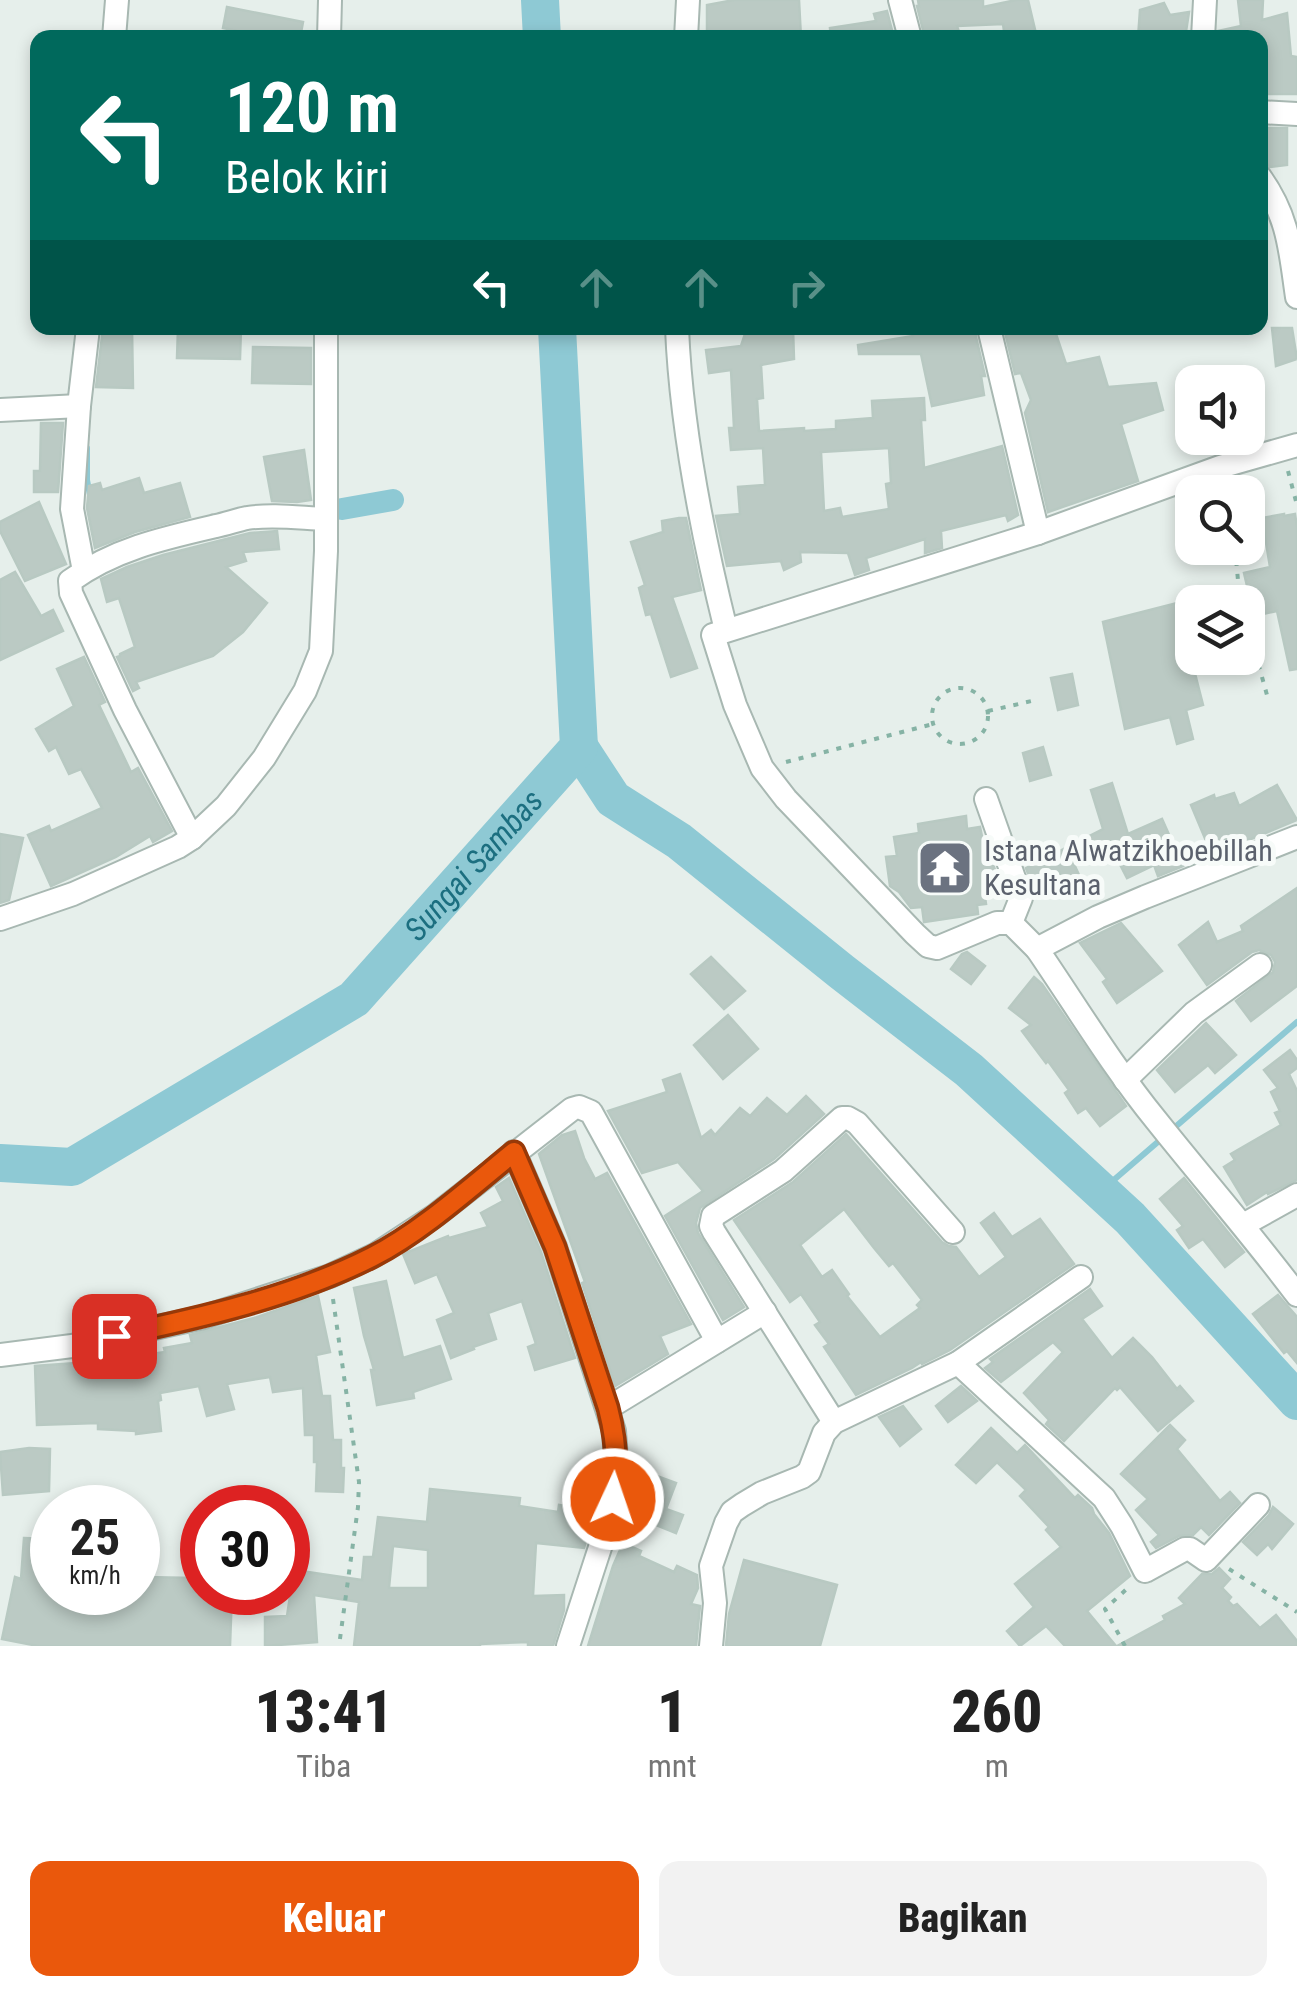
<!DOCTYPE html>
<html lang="id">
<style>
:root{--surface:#fff;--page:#f2f2f2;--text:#222;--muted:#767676;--accent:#ea580c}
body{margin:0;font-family:"Roboto Condensed",sans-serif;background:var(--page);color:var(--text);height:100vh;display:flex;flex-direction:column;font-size:38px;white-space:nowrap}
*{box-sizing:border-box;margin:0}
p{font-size:32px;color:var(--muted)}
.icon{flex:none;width:55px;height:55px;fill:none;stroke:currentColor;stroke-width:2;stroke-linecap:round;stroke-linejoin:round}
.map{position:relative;height:1646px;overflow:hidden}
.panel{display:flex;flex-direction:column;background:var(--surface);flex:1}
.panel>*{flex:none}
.banner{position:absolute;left:30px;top:30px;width:1238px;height:305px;border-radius:20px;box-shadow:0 5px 15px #0003;background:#00695c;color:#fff;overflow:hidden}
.fabs{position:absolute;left:1175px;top:365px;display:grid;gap:20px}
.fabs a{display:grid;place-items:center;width:90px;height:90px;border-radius:20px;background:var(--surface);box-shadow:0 5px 15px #0003;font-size:50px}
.speed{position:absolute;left:30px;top:1485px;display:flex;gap:20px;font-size:50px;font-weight:700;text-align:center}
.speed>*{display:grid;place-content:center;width:130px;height:130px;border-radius:50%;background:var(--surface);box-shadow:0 5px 15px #0003;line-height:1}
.speed small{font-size:25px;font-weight:400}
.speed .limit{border:15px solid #d22;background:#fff;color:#111}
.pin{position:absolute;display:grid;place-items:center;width:85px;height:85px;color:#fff;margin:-42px;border-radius:20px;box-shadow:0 5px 15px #0006}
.me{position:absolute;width:110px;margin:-55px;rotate:3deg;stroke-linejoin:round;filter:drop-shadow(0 0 8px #0008)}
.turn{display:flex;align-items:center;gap:35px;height:210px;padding:0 30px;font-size:45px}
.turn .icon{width:130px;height:130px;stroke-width:2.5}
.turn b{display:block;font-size:70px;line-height:85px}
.lanes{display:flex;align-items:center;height:95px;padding:0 30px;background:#0003;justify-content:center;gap:50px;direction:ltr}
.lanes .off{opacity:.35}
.eta{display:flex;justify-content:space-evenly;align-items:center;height:170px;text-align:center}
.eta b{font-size:60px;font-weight:800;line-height:70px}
.cta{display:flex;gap:20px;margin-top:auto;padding:20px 30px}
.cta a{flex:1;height:115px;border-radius:20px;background:var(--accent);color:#fff;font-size:40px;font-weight:800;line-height:115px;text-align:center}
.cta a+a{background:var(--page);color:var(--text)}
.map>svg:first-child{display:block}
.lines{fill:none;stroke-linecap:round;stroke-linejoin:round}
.stream{stroke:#8ec9d4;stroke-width:6}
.canal{stroke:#8ec9d4;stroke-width:22}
.river{stroke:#8ec9d4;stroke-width:38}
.building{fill:#bbcac4;stroke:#b8c9c2;stroke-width:2.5;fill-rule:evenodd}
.minor-casing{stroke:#a8b8b2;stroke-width:26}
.path{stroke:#86b3a5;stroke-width:4;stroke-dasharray:5 8;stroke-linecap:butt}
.minor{stroke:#fff;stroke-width:22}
.route-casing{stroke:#983908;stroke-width:25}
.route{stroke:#ea580c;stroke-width:18}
.labels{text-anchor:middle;stroke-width:10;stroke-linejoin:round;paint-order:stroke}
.worship-label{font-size:30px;fill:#5b616d;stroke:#f7fbf9;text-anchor:start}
.water-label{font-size:32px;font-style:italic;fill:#1c6f80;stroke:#f7fbf9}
</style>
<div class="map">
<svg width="1297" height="1646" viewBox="0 0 1297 1646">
<rect width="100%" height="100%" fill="#e6efeb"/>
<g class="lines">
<g class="stream">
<path d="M 87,448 L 87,480 L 90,495"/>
<path d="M 1101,1191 L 1297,1022"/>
</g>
<path class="canal" d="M 342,509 L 393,500"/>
<g class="river">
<path d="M 540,0 L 542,38"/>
<path d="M 579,747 L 613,799 L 679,841 L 842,972 L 969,1070 L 1130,1218 L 1297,1401"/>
<path id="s1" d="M 0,1163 L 72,1167 L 354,999 L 579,747 L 557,328"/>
</g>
</g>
<g class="building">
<path d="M 734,0 L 799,0 L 801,38 L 707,38 L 707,5 Z"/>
<path d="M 918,0 L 983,0 L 983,7 L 1016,0 L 1028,0 L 1037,38 L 1005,38 L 1003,24 L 957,26 L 961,38 L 925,38 L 917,6 L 919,6 Z"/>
<path d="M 1238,0 L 1263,0 L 1262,20 L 1287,13 L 1291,56 L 1297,57 L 1297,94 L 1260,94 L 1260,38 L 1218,38 L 1218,31 L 1241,26 Z"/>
<path d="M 1164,3 L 1170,15 L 1189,12 L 1185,38 L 1138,38 L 1140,10 Z"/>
<path d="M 227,7 L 303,22 L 300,38 L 246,38 L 247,33 L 223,28 Z"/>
<path d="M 887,11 L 894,38 L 831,38 L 830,28 L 876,21 L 874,14 Z"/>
<path d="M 1260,128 L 1287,128 L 1287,165 L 1270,167 L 1266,163 L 1266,155 L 1260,154 Z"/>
<path d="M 103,328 L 132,328 L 133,388 L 96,387 Z"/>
<path d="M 178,328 L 241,328 L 240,359 L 177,358 Z"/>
<path d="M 747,328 L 793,328 L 794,359 L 761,365 L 763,398 L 757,399 L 759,431 L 804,428 L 804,431 L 836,429 L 836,421 L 873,418 L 872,401 L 924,398 L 925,420 L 921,420 L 924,468 L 1002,446 L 1018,515 L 1008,521 L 1006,515 L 941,531 L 942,548 L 925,553 L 925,539 L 866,558 L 869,570 L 855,575 L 848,553 L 800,552 L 801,562 L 784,570 L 781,561 L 727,566 L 716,516 L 740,514 L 738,487 L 765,485 L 763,448 L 731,450 L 729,428 L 734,428 L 731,370 L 709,373 L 706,350 L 741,346 ZM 889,448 L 891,483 L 886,484 L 889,509 L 842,517 L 840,508 L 824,511 L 821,452 Z"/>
<path d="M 911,328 L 974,328 L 985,376 L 981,376 L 984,395 L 932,406 L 921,354 L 859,354 L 858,345 L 913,336 Z"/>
<path d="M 1004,328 L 1054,328 L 1066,364 L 1099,357 L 1108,387 L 1156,383 L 1163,410 L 1121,424 L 1138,481 L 1048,512 L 1025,413 L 1031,400 L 1021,373 L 1015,374 Z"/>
<path d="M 1272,328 L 1292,328 L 1297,359 L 1276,366 Z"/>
<path d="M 253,347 L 311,348 L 311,384 L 252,383 Z"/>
<path d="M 41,423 L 63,423 L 58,492 L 34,492 L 34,471 L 40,471 Z"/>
<path d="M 304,450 L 311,500 L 297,502 L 272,501 L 264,457 Z"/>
<path d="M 139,478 L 144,493 L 180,483 L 190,517 L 135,532 L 95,548 L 87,508 L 89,486 L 100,483 L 102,490 Z"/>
<path d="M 39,502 L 66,564 L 25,581 L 0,531 L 0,522 Z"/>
<path d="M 1284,514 L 1284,516 L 1295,514 L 1297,527 L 1297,669 L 1290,670 L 1277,611 L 1254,616 L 1244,573 L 1270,567 L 1262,518 Z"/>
<path d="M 679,518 L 686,518 L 701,590 L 672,597 L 697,668 L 671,677 L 651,614 L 646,615 L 639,588 L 645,585 L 631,542 L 663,532 L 662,521 Z"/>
<path d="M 277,531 L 279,549 L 243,552 L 246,561 L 226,567 L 267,603 L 243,632 L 213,656 L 136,682 L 139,688 L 133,691 L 117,657 L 120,656 L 120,654 L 135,647 L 119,598 L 107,602 L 101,579 L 127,567 L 163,555 L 250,533 Z"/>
<path d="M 15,572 L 41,616 L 53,610 L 63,631 L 0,660 L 0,580 Z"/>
<path d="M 1177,603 L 1203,705 L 1186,710 L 1193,739 L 1177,744 L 1170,717 L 1125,729 L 1103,622 Z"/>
<path d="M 84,657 L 105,702 L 99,705 L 120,749 L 131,772 L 138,768 L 172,831 L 153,842 L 150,836 L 116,857 L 51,886 L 28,835 L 49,826 L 51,831 L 102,808 L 81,769 L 69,774 L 56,747 L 49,751 L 36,729 L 74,706 L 57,669 Z"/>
<path d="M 1072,674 L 1078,705 L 1058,710 L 1051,678 Z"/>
<path d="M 1043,747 L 1051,775 L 1030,781 L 1023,753 Z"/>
<path d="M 1112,783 L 1128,834 L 1162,819 L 1183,866 L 1158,876 L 1154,865 L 1127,878 L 1110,845 L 1074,864 L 1079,875 L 1064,882 L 1059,872 L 1032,885 L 1026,868 L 1103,829 L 1091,790 Z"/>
<path d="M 1277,785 L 1297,820 L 1212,855 L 1191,805 L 1214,795 L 1215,799 L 1234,793 L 1239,806 Z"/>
<path d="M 966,816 L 967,829 L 980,827 L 984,846 L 986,845 L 999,881 L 983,884 L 986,904 L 977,905 L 978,914 L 924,922 L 922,907 L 911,908 L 899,892 L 890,886 L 886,857 L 897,856 L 894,837 L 919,833 L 918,824 Z"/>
<path d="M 0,834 L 23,838 L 9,900 L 0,903 Z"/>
<path d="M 1297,888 L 1297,986 L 1251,1021 L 1236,1001 L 1273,972 L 1275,962 L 1271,955 L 1259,950 L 1252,952 L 1207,985 L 1179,945 L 1208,922 L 1217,942 L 1243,931 L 1241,926 Z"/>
<path d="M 1121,923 L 1162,971 L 1117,1003 L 1103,982 L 1107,979 L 1080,943 Z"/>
<path d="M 967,952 L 985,966 L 971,984 L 951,969 L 962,954 Z"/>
<path d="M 711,957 L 745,991 L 724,1009 L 691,974 Z"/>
<path d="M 1034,977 L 1042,984 L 1126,1106 L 1100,1126 L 1086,1108 L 1078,1113 L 1065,1093 L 1069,1090 L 1048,1061 L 1046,1063 L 1022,1031 L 1031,1025 L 1009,1008 Z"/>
<path d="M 728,1015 L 758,1049 L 723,1079 L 694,1045 Z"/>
<path d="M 1206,1023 L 1236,1055 L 1215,1073 L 1208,1065 L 1175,1092 L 1157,1070 Z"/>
<path d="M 1290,1050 L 1297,1060 L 1297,1068 L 1289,1074 L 1297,1091 L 1297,1180 L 1268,1194 L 1267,1192 L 1247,1205 L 1224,1167 L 1235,1160 L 1231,1154 L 1281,1125 L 1275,1113 L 1280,1111 L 1271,1092 L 1278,1088 L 1264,1070 Z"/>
<path d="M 680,1074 L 701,1138 L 711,1130 L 715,1135 L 740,1108 L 750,1116 L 767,1098 L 787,1115 L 806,1096 L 824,1114 L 774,1159 L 700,1208 L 696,1223 L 698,1233 L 744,1307 L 723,1320 L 665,1216 L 703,1191 L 678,1162 L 642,1173 L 608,1111 L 667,1092 L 663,1080 Z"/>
<path d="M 575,1131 L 584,1158 L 595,1179 L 607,1173 L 691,1324 L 660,1336 L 668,1354 L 615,1386 L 582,1283 L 585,1282 L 539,1154 L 562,1135 Z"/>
<path d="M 846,1134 L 942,1242 L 949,1246 L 956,1247 L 979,1277 L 1006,1257 L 981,1223 L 994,1213 L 1012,1237 L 1040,1219 L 1074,1264 L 950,1350 L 922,1364 L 921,1362 L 912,1368 L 856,1395 L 824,1347 L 829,1344 L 815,1325 L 820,1322 L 801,1294 L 790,1302 L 734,1220 L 793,1182 ZM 844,1209 L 874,1248 L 889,1266 L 893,1263 L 922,1300 L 917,1305 L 920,1308 L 880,1337 L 847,1296 L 849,1294 L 832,1270 L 822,1277 L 800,1245 Z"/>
<path d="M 509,1178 L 541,1252 L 575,1358 L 535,1370 L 528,1347 L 536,1344 L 522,1301 L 488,1313 L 496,1339 L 473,1347 L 474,1349 L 451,1358 L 437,1320 L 454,1313 L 437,1274 L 415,1283 L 403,1254 L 448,1236 L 449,1238 L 488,1227 L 481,1213 L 503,1201 L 496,1187 Z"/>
<path d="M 1184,1178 L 1244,1252 L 1225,1267 L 1203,1239 L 1189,1248 L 1177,1230 L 1183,1226 L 1160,1199 Z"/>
<path d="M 386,1281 L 403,1358 L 440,1346 L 451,1379 L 413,1392 L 414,1398 L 377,1405 L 371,1370 L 374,1370 L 364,1336 L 354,1288 Z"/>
<path d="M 1090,1289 L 1102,1306 L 1082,1319 L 1112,1358 L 1133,1338 L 1152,1357 L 1177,1389 L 1180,1386 L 1193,1401 L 1158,1431 L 1120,1387 L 1117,1390 L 1115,1388 L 1064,1441 L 1046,1424 L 1049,1420 L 1024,1393 L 1063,1352 L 1053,1342 L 1001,1382 L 985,1368 L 993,1362 L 990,1359 Z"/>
<path d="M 1278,1295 L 1297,1317 L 1297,1363 L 1287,1351 L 1284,1353 L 1253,1314 Z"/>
<path d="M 318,1296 L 330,1352 L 316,1355 L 322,1396 L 330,1396 L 333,1440 L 341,1440 L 341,1468 L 344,1468 L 343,1492 L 316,1491 L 317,1462 L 314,1462 L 314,1435 L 305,1435 L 303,1388 L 273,1392 L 270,1377 L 227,1384 L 234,1409 L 207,1416 L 199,1386 L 160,1393 L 161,1400 L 158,1401 L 161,1431 L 136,1434 L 136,1431 L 98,1429 L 98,1423 L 37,1425 L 35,1366 L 89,1362 L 89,1365 L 131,1363 L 130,1357 L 165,1352 L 164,1348 L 192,1343 L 190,1335 L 254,1318 Z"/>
<path d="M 961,1386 L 977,1401 L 948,1422 L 936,1406 Z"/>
<path d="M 903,1406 L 921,1429 L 900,1446 L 879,1417 Z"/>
<path d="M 1170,1425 L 1185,1440 L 1177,1449 L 1220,1501 L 1230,1492 L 1240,1503 L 1209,1535 L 1201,1527 L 1193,1535 L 1179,1536 L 1156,1548 L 1151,1542 L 1159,1535 L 1136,1510 L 1148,1499 L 1121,1474 Z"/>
<path d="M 991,1428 L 1017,1453 L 1025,1445 L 1075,1498 L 1078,1495 L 1092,1508 L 1094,1514 L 1109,1533 L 1130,1576 L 1087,1611 L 1116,1646 L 1065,1646 L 1046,1626 L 1020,1646 L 1007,1631 L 1034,1607 L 1015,1584 L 1061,1547 L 1046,1530 L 1049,1527 L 1020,1496 L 1026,1490 L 997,1462 L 976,1483 L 956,1465 Z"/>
<path d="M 29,1448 L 50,1449 L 49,1491 L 3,1495 L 0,1452 Z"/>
<path d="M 654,1475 L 676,1483 L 666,1509 L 683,1515 L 676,1533 L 636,1517 Z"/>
<path d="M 430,1489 L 520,1498 L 519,1506 L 558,1512 L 559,1505 L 580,1508 L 574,1521 L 590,1528 L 584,1548 L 536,1543 L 533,1596 L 564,1595 L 564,1610 L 553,1646 L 528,1646 L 528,1642 L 480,1644 L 480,1646 L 354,1646 L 359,1602 L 314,1595 L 317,1642 L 265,1646 L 265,1617 L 287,1616 L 294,1570 L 362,1580 L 364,1557 L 373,1557 L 378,1517 L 427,1522 ZM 393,1546 L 428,1550 L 428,1588 L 389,1588 Z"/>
<path d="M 1273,1507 L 1293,1524 L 1272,1549 L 1268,1544 L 1257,1555 L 1243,1542 L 1269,1515 Z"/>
<path d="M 24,1538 L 49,1539 L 46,1574 L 52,1575 L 52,1592 L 145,1592 L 145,1577 L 193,1578 L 193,1592 L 232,1592 L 230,1646 L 38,1646 L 2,1639 L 15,1577 L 21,1579 Z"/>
<path d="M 623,1543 L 641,1551 L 639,1556 L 674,1572 L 677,1566 L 697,1575 L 698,1588 L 691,1604 L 700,1606 L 696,1646 L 588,1646 L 613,1566 Z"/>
<path d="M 744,1560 L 837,1585 L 820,1646 L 726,1646 L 729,1614 Z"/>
<path d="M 1219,1568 L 1230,1579 L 1222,1588 L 1231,1597 L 1228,1601 L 1233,1606 L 1237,1604 L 1260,1628 L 1276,1615 L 1297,1641 L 1297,1646 L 1117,1646 L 1165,1620 L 1163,1616 L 1185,1604 L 1179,1598 L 1202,1574 L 1212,1574 Z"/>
</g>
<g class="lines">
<g class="minor-casing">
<g id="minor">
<path d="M 900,0 L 910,38"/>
<path d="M 114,38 L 117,0"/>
<path d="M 329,38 L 330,0"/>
<path d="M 686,38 L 688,0"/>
<path d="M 1203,38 L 1205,0"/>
<path d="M 1260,112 L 1297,114"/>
<path d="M 1260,177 C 1289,218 1290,249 1297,297"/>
<path d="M 677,328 C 681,427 702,533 726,630"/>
<path d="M 989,328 L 1038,533"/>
<path d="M 0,410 L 79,406"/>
<path d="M 84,571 L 72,509 L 79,406 L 88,328"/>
<path d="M 986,799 L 1021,898 L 1011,923"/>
<path d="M 1297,837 L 1145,897 L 1098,917 L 1037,949 C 1076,1006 1112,1066 1156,1120 C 1203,1179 1252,1235 1297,1295"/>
<path d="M 192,838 L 125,710 L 71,593 L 70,581 C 114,549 164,538 216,526 C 226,524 237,520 247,518 C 273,514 300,518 326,519"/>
<path d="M 0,919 L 73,894 L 178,847 L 192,838 L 226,806 L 264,758 L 305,691 L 321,651 L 326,551 L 326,328"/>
<path d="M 1037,949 L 1011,923 L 997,923 L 937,948 L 928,946 L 915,934 L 786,799 L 762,768 L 735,705 L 713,635 L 1038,533 L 1220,467 L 1297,445"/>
<path d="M 1125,1080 L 1194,1013 L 1260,965"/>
<path d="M 514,1152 L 555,1247 L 614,1431 L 617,1475 L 608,1523 L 568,1646"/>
<path d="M 1243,1225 L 1297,1195"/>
<path d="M 0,1355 L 72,1346 L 204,1317 L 330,1276 L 375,1255 L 436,1215 L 572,1109 L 579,1107 L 591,1112 L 717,1341"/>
<path d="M 958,1363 L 1104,1498 L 1122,1526 L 1145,1571 L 1185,1549 L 1190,1549 L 1206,1560 L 1258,1505"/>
<path d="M 608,1408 L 765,1312"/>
<path d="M 834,1422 L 714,1232 L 711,1226 L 713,1216 L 783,1171 L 842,1118 L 848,1118 L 857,1123 L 953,1232"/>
<path d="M 711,1646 L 715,1603 L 711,1566 L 726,1523 L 732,1512 L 742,1505 L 762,1493 L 802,1477 L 809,1472 L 824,1433 L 834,1422 L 958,1363 L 1081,1277"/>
</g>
</g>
<g class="path">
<path d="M 1288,471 L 1297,505"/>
<path d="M 1235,548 L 1240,602"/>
<path d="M 1248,627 L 1267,695"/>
<circle cx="960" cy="716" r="28"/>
<path d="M 988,711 L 1036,700"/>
<path d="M 786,762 L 933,724"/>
<path d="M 333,1299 L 359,1482 L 358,1507 L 339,1646"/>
<path d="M 1229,1569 L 1297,1612"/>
<path d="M 1125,1646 L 1105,1609 L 1131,1585"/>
</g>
<use href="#minor" class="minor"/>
</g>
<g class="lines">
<g class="route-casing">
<path id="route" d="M 114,1336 C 200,1318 293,1297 372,1257 C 421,1232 471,1187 514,1152 L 555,1247 L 608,1408 C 616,1439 619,1468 613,1499"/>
</g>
<use href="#route" class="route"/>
</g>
<defs>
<g id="temple-square" transform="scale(2.875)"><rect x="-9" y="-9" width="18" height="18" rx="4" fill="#6b7280" stroke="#f7fbf9"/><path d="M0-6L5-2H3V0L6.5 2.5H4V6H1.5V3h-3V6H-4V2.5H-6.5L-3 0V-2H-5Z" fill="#fff"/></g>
</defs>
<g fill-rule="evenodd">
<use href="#temple-square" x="945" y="868"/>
</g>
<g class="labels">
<g class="worship-label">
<text x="984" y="861">Istana Alwatzikhoebillah<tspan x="984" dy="34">Kesultana</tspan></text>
</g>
<g class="water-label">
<text dy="11" stroke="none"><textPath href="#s1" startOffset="580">Sungai Sambas</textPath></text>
</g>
</g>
</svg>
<div class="fabs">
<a><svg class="icon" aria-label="sound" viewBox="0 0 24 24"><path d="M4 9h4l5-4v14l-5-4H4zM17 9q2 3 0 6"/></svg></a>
<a><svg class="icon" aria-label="search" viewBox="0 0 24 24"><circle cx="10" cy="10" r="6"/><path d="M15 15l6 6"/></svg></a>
<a><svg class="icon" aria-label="layers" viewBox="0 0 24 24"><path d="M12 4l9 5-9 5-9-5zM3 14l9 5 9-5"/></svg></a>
</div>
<div class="speed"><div>25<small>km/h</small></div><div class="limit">30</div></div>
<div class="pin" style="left:114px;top:1336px;background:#d93025"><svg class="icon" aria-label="arrive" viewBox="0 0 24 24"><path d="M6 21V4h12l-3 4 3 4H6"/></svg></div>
<svg class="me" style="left:613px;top:1499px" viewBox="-20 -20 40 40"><circle r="17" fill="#ea580c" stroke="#fff" stroke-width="3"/><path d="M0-11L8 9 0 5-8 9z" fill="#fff"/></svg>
<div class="banner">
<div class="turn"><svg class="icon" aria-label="left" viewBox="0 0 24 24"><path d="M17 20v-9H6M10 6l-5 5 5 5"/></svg><div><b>120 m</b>Belok kiri</div></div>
<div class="lanes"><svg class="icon" aria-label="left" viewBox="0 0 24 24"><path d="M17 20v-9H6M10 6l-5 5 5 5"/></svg><svg class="icon off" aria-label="ahead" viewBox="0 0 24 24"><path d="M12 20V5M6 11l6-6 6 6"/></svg><svg class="icon off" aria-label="ahead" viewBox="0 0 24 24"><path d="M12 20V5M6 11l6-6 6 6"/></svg><svg class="icon off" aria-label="right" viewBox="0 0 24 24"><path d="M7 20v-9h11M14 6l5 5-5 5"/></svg></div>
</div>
</div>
<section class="panel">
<div class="eta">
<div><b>13:41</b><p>Tiba</p></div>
<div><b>1</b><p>mnt</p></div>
<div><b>260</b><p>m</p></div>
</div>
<div class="cta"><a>Keluar</a><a>Bagikan</a></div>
</section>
